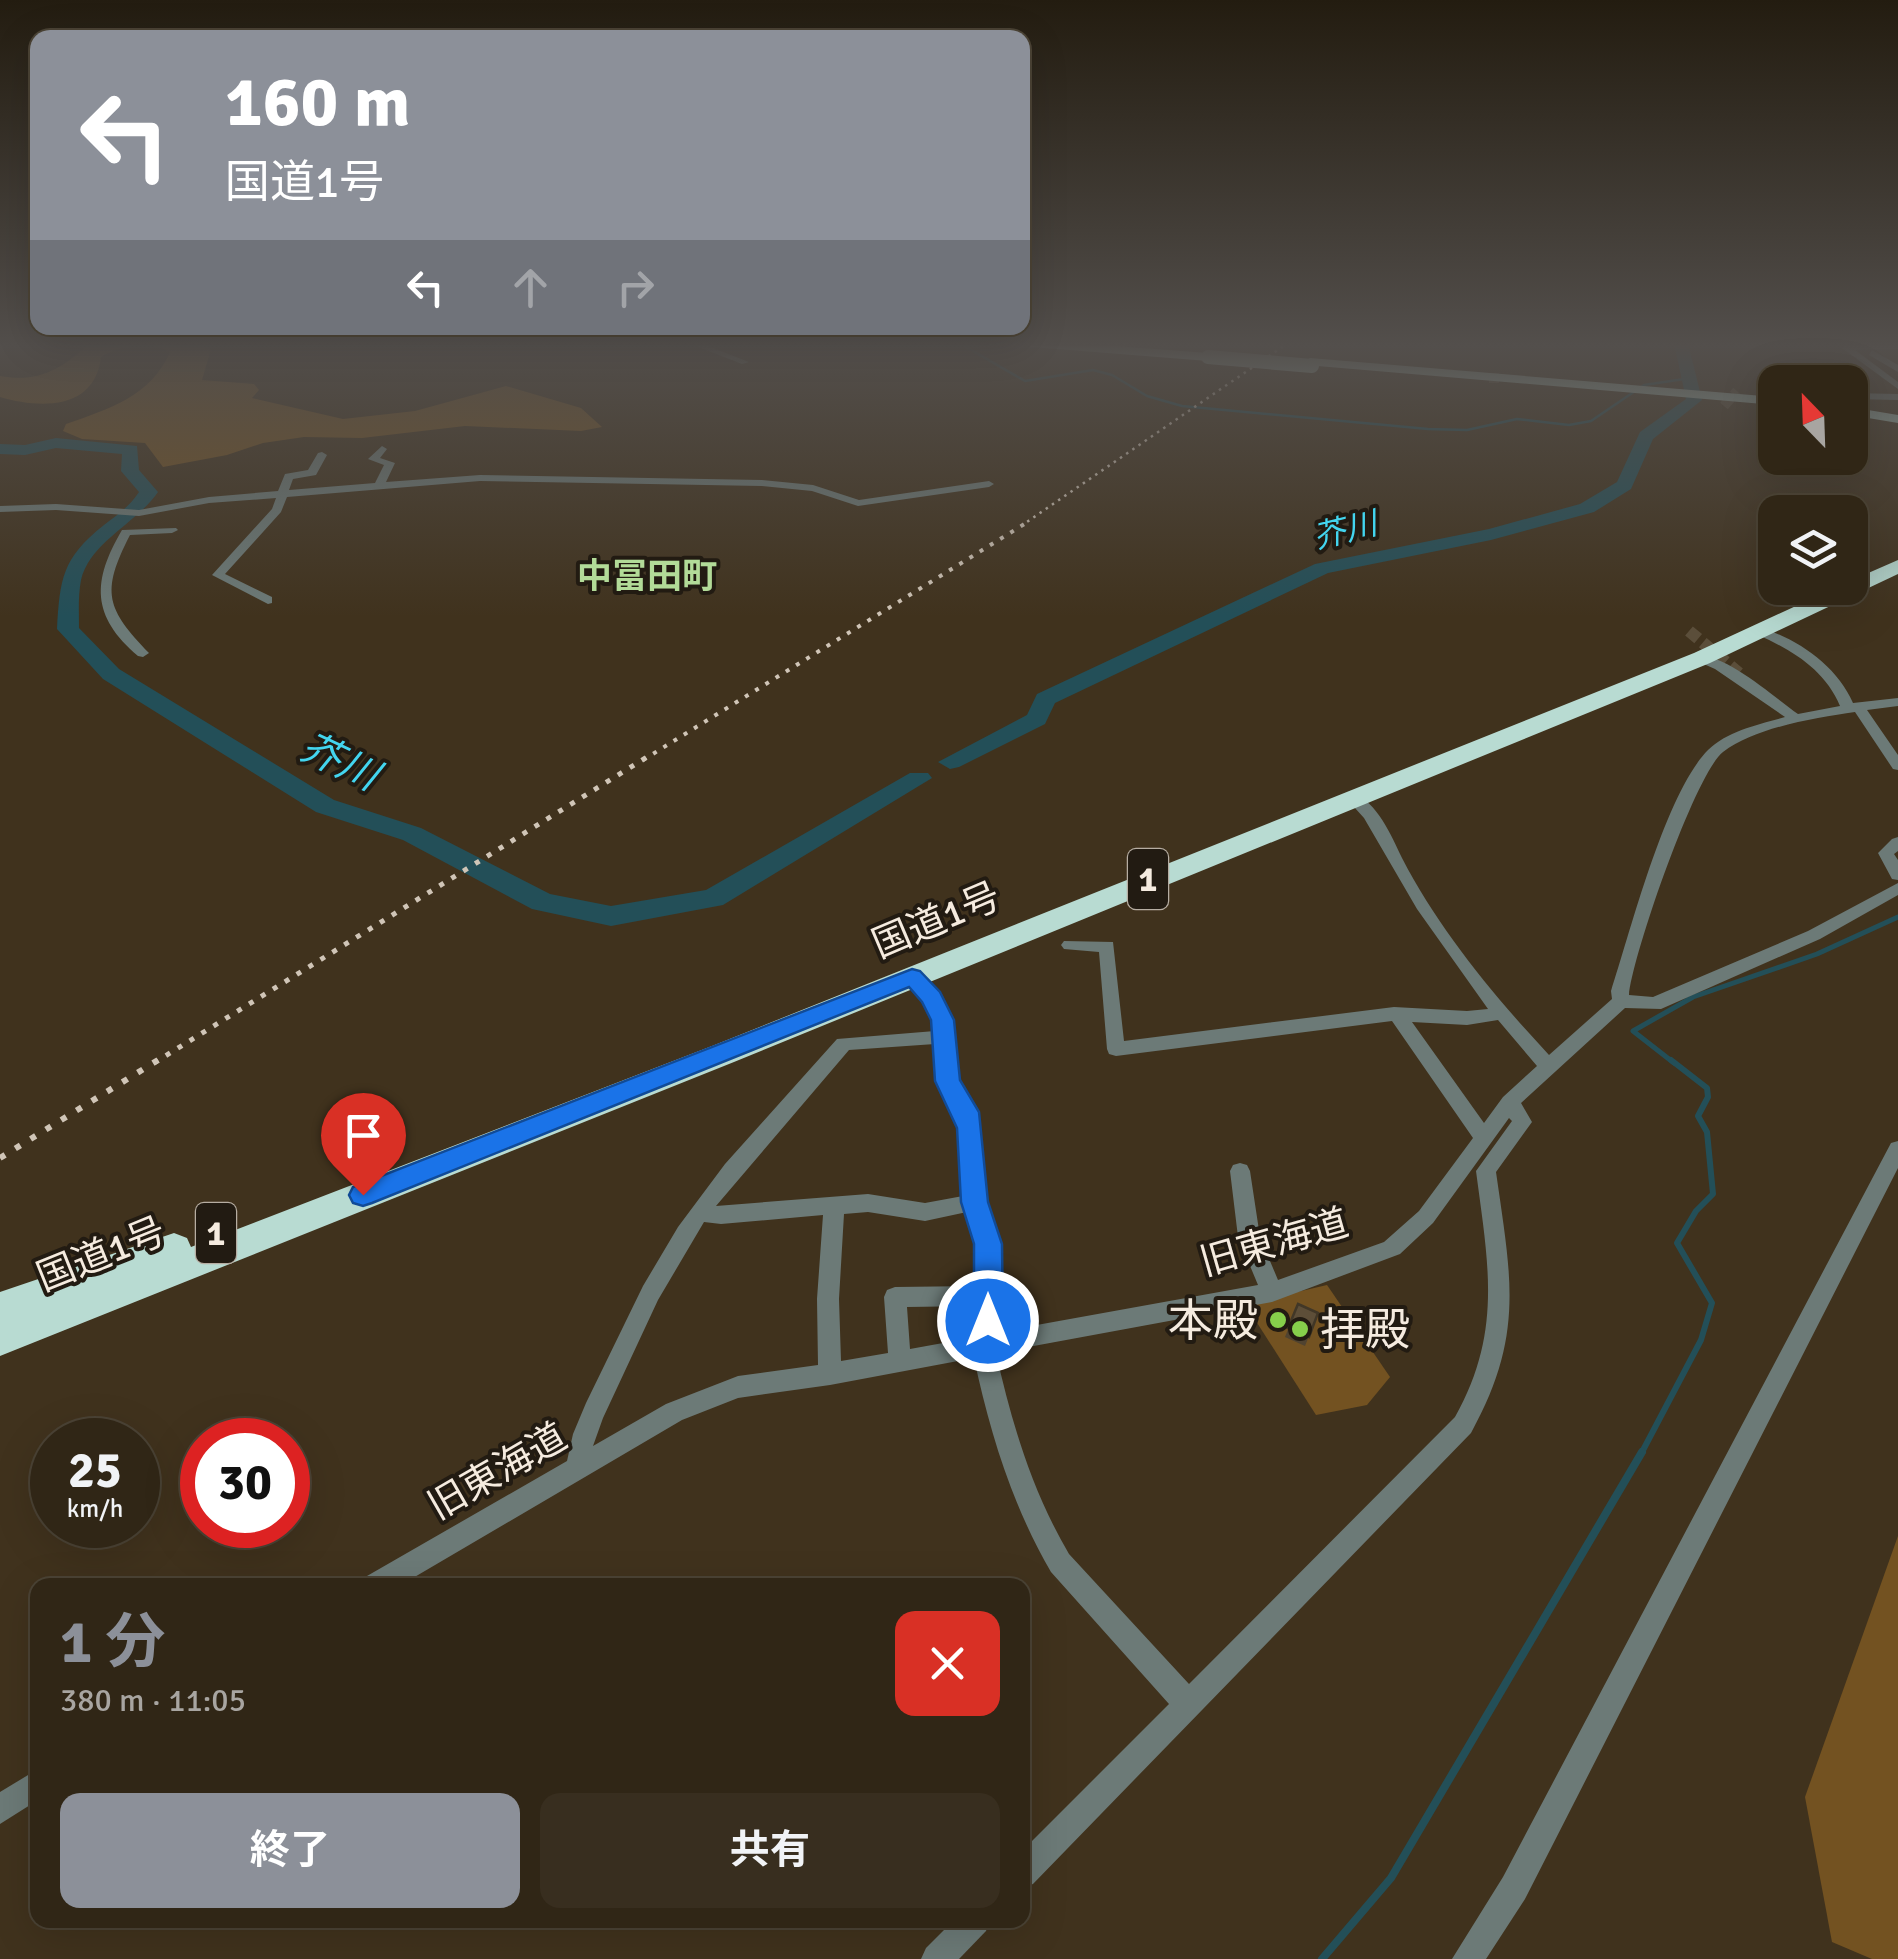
<!DOCTYPE html>
<html lang="ja">
<meta charset="utf-8">
<style>
:root{--surface:#302616;--page:#382e1f;--text:#f1f3f6;--muted:#a8a5a1;--line:#4b4335;--accent:#8c9099}
body{margin:0;font-family:Signika,"Noto Sans JP",sans-serif;background:var(--page);color:var(--text);height:100vh;display:flex;flex-direction:column;font-size:38px;white-space:nowrap}
*{box-sizing:border-box;margin:0}
p{font-size:32px;color:var(--muted)}
.icon{flex:none;width:55px;height:55px;fill:none;stroke:currentColor;stroke-width:2;stroke-linecap:round;stroke-linejoin:round}
.map{position:relative;flex:1;overflow:hidden}
.details{position:absolute;left:30px;top:1578px;width:1000px;height:350px;display:flex;flex-direction:column;background:var(--surface);border-radius:20px;box-shadow:0 10px 40px #0002,0 0 0 2px var(--line)}
.details>*{flex:none}
.guide{position:absolute;left:30px;top:30px;width:1000px;height:305px;border-radius:20px;box-shadow:0 10px 40px #0002,0 0 0 2px var(--line);background:#8c9099;color:#fff;overflow:hidden}
.needle{width:65px;rotate:337deg}
.tools{position:absolute;left:1758px;top:365px;display:grid;gap:20px}
.tools a{display:grid;place-items:center;width:110px;height:110px;border-radius:20px;background:var(--surface);box-shadow:0 10px 40px #0002,0 0 0 2px var(--line);font-size:50px}
.speed{position:absolute;left:30px;top:1418px;display:flex;gap:20px;font-size:50px;font-weight:700;text-align:center}
.speed>*{display:grid;place-content:center;width:130px;height:130px;border-radius:50%;background:var(--surface);box-shadow:0 10px 40px #0002,0 0 0 2px var(--line);line-height:1}
.speed small{font-size:25px;font-weight:400}
.speed .limit{border:15px solid #d22;background:#fff;color:#111}
.pin{position:absolute;display:grid;place-items:center;width:85px;height:85px;color:#fff;margin:-102px -42px;border-radius:50% 50% 50% 0;rotate:-45deg;box-shadow:0 0 10px #0007}
.pin .icon{rotate:45deg}
.me{position:absolute;width:110px;margin:-55px;rotate:0deg;stroke-linejoin:round;filter:drop-shadow(0 0 8px #0008)}
.turn{display:flex;align-items:center;gap:35px;height:210px;padding:0 30px;font-size:45px}
.turn .icon{width:130px;height:130px;stroke-width:2.5}
.turn b{display:block;font-size:70px;line-height:85px}
.lanes{display:flex;align-items:center;height:95px;padding:0 30px;background:#0003;justify-content:center;gap:50px;direction:ltr}
.lanes .off{opacity:.35}
.round{display:grid;place-items:center;flex:none;width:105px;height:105px;border-radius:20px;background:var(--page)}
.headline{display:flex;align-items:center;justify-content:space-between;height:170px;padding:0 30px}
h1{font-size:60px;font-weight:700;line-height:75px;color:var(--accent)}
.action{display:flex;gap:20px;margin-top:auto;padding:20px 30px}
.action a{flex:1;height:115px;border-radius:20px;background:var(--accent);color:#fff;font-size:40px;font-weight:700;line-height:115px;text-align:center}
.action a+a{background:var(--page);color:var(--text)}
.map>svg:first-child{display:block}
.green{fill:#735221}
.lines{fill:none;stroke-linecap:round;stroke-linejoin:round}
.stream-far3{stroke:#234f58;stroke-width:2.5}
.stream-far2{stroke:#234f58;stroke-width:5}
.stream-far1{stroke:#234f58;stroke-width:6}
.stream{stroke:#234f58;stroke-width:8}
.river{fill:#234f58;fill-rule:evenodd}
.street-tunnel-far1{stroke:#5b4e3a;stroke-width:10;stroke-dasharray:10 5;stroke-linecap:butt}
.street-tunnel{stroke:#5b4e3a;stroke-width:12;stroke-dasharray:12 6;stroke-linecap:butt}
.street{fill:#6c7a77;fill-rule:evenodd}
.primary{fill:#a3c0b8;fill-rule:evenodd}
.highway{fill:#b8dbd2;fill-rule:evenodd}
.rail-far3{stroke:#d0c5b7;stroke-width:2.5;stroke-dasharray:2.5 5;stroke-linecap:butt}
.rail-far2{stroke:#d0c5b7;stroke-width:4;stroke-dasharray:4 8;stroke-linecap:butt}
.rail-far1{stroke:#d0c5b7;stroke-width:5;stroke-dasharray:5 9;stroke-linecap:butt}
.rail{stroke:#d0c5b7;stroke-width:6;stroke-dasharray:6 12;stroke-linecap:butt}
.primary-bridge{stroke:#a3c0b8;stroke-width:14}
.wall{fill:#504330}
.building{fill:#5d4e38;stroke:#413727;stroke-width:2.5}
.route{fill:#1a73e8;stroke:#114b97;stroke-width:2.5}
.poi-dot{fill:#86cf4b;stroke:#221b12;stroke-width:4}
.labels{text-anchor:middle;stroke-width:8;stroke-linejoin:round;paint-order:stroke}
.far-water-label{font-size:32px;font-style:italic;fill:#43d5ef;stroke:#221b12}
.far-quarter-label{font-size:35px;font-weight:bold;fill:#b2db98;stroke:#221b12}
.shield{fill:#221b12;stroke:#b6ada2;stroke-width:2.5}
.shield-label{font-size:35px;font-weight:bold;fill:#f5ebdf}
.street-label{font-size:38px;fill:#f5ebdf;stroke:#221b12}
.water-label{font-size:40px;font-style:italic;fill:#43d5ef;stroke:#221b12}
.near-poi-label{font-size:45px;fill:#f5ebdf;stroke:#221b12;text-anchor:end}
</style>
<div class="map">
<svg width="1898" height="1959" viewBox="0 0 1898 1959">
<rect width="100%" height="100%" fill="#40321d"/>
<g class="green">
<path d="M 89,343 L 210,343 L 201,348 L 211,349 L 202,380 L 254,384 L 259,390 L 252,398 L 343,419 L 415,411 L 506,386 L 581,408 L 602,427 L 581,431 L 465,426 L 362,438 L 304,437 L 263,443 L 227,455 L 163,467 L 145,443 L 82,439 L 63,431 L 66,424 C 109,409 151,396 170,352 C 152,341 119,345 101,357 C 95,410 41,409 0,397 L 0,376 C 38,383 63,369 89,343 Z"/>
<path d="M 1327,1285 L 1390,1377 L 1367,1405 L 1316,1415 L 1245,1304 Z"/>
<path d="M 1898,1536 L 1898,1959 L 1872,1959 L 1832,1942 L 1805,1797 Z"/>
</g>
<g class="lines">
<path class="stream-far3" d="M 959,343 L 1025,381 L 1093,370 L 1112,375 L 1147,396 L 1182,406 L 1428,429 L 1467,430 L 1517,419 L 1569,425 L 1591,421 L 1644,385 L 1691,378"/>
<path class="stream-far2" d="M 1674,1063 L 1633,1031 L 1693,997 L 1817,954 L 1898,917"/>
<path class="stream-far1" d="M 1641,1454 L 1701,1340 L 1712,1303 L 1677,1243 L 1696,1211 L 1713,1194 L 1707,1132 L 1698,1116 L 1708,1097 L 1707,1088 L 1671,1060"/>
<path class="stream" d="M 1322,1959 L 1391,1878 L 1642,1452"/>
<g class="river">
<path d="M 1674,343 L 1688,343 L 1702,400 L 1653,439 L 1631,489 L 1594,512 L 1491,540 L 1328,573 L 1055,703 L 1045,724 L 959,767 L 950,769 L 938,762 L 1027,715 L 1037,694 L 1315,564 L 1489,529 L 1580,504 L 1617,482 L 1640,432 L 1686,399 Z"/>
<path d="M 56,438 L 137,446 L 139,470 L 158,492 C 137,523 90,542 81,580 C 78,596 79,612 79,628 L 119,669 L 334,800 L 421,828 L 550,894 L 611,906 L 706,890 L 910,773 L 928,773 L 932,778 L 723,905 L 611,926 L 532,909 L 403,840 L 316,812 L 103,679 L 57,629 C 60,579 62,558 104,525 C 117,515 130,506 139,492 L 121,471 L 122,454 L 56,448 L 25,455 L 0,454 L 0,444 L 25,445 Z"/>
</g>
<g class="street-tunnel-far1">
<path d="M 1494,373 L 1494,386"/>
<path d="M 1724,406 L 1737,391"/>
</g>
<path class="street-tunnel" d="M 1689,631 L 1739,673"/>
<g class="street">
<path d="M 688,343 L 700,343 L 749,362 L 742,364 Z"/>
<path d="M 1898,343 L 1898,349 L 1855,350 L 1898,382 L 1898,389 L 1842,348 L 1846,345 Z"/>
<path d="M 1872,350 L 1898,365 L 1898,372 L 1869,355 Z"/>
<path d="M 1850,393 L 1898,394 L 1898,400 L 1850,399 Z"/>
<path d="M 382,446 L 387,449 L 380,458 L 395,463 L 386,482 L 480,475 L 762,480 L 813,485 L 859,500 L 989,481 L 994,484 L 989,487 L 858,506 L 812,491 L 762,486 L 480,481 L 287,497 L 281,512 L 225,574 L 272,597 L 272,603 L 268,604 L 212,575 L 272,509 L 276,498 L 209,503 L 139,516 L 56,510 L 0,512 L 0,506 L 56,504 L 139,510 L 209,497 L 278,491 L 285,474 L 308,470 L 318,453 L 322,452 L 327,455 L 316,475 L 293,479 L 289,490 L 375,483 L 384,465 L 368,459 Z"/>
<path d="M 176,528 L 178,530 L 172,533 L 130,535 C 100,593 107,609 149,653 L 143,657 L 138,656 C 91,616 92,581 122,530 Z"/>
<path d="M 1762,628 C 1799,640 1837,666 1853,703 L 1898,698 L 1898,706 L 1867,710 L 1898,755 L 1898,770 L 1893,769 L 1855,712 C 1815,718 1756,727 1723,752 C 1695,774 1632,957 1629,995 L 1653,997 L 1808,931 L 1898,883 L 1898,895 L 1820,939 L 1661,1009 L 1625,1008 L 1521,1103 L 1532,1122 L 1496,1172 C 1511,1278 1525,1335 1471,1433 L 1033,1884 L 1022,1888 L 1022,1851 L 1169,1704 L 1051,1572 C 1012,1505 990,1433 974,1358 L 830,1385 L 738,1398 L 682,1420 L 401,1585 L 363,1585 L 367,1576 L 567,1461 L 573,1434 L 586,1403 L 643,1286 L 678,1227 L 725,1164 L 837,1039 L 935,1031 C 933,1007 916,995 903,977 L 906,973 L 918,973 L 938,993 L 952,1020 L 956,1080 L 976,1112 L 980,1127 L 984,1202 L 999,1245 L 998,1332 L 1258,1285 L 1238,1237 L 1230,1171 L 1233,1165 L 1240,1163 L 1247,1165 L 1250,1171 L 1260,1237 L 1278,1280 L 1384,1242 L 1419,1211 L 1473,1138 L 1392,1021 L 1116,1056 L 1109,1054 L 1107,1049 L 1099,952 L 1064,949 L 1061,945 L 1064,941 L 1113,942 L 1124,1041 L 1394,1007 L 1467,1011 L 1488,1009 L 1417,909 L 1364,818 L 1345,797 L 1352,792 C 1378,803 1391,835 1402,858 C 1439,930 1495,997 1549,1055 L 1612,999 L 1611,991 C 1631,930 1665,794 1708,750 C 1727,731 1760,724 1785,717 L 1715,669 L 1697,661 L 1697,655 C 1726,654 1774,697 1798,714 L 1840,706 C 1825,670 1792,650 1758,635 L 1756,632 ZM 1498,1020 L 1537,1066 L 1503,1097 L 1484,1123 L 1412,1022 L 1467,1025 ZM 935,1044 L 938,1081 L 957,1113 L 960,1127 L 963,1196 L 925,1203 L 868,1194 L 716,1206 L 849,1050 ZM 1509,1118 L 1512,1121 L 1476,1171 C 1488,1263 1503,1332 1455,1417 L 1189,1684 L 1069,1554 C 1032,1491 1012,1424 996,1353 L 1272,1302 L 1400,1254 L 1433,1223 ZM 868,1212 L 925,1221 L 967,1212 L 977,1245 L 977,1286 L 895,1287 L 887,1290 L 884,1297 L 888,1353 L 841,1361 L 839,1299 L 844,1214 ZM 823,1215 L 817,1299 L 818,1365 L 738,1376 L 666,1404 L 593,1446 L 603,1418 L 658,1300 L 704,1222 L 721,1224 ZM 976,1306 L 976,1337 L 910,1349 L 907,1307 Z"/>
<path d="M 1898,837 L 1898,851 L 1894,854 L 1898,860 L 1898,880 L 1892,879 L 1878,853 L 1892,839 Z"/>
<path d="M 1898,1141 L 1898,1168 L 1525,1899 L 1486,1959 L 1452,1959 L 1503,1877 L 1891,1143 Z"/>
<path d="M 38,1769 L 38,1800 L 0,1824 L 0,1792 Z"/>
<path d="M 954,1920 L 990,1920 L 986,1931 L 959,1959 L 921,1959 L 926,1948 Z"/>
</g>
<g class="primary">
<path d="M 1026,343 L 1077,343 L 1208,353 L 1214,357 L 1208,361 L 1032,347 Z"/>
<path d="M 1310,358 L 1775,397 L 1775,405 L 1306,365 L 1304,362 Z"/>
<path d="M 1850,407 L 1898,415 L 1898,423 L 1850,415 Z"/>
</g>
<path class="highway" d="M 1898,560 L 1898,574 L 1710,663 L 734,1062 L 0,1356 L 0,1292 L 174,1233 L 187,1238 L 191,1247 L 712,1046 L 1694,653 L 1835,588 L 1850,588 L 1850,581 Z"/>
<path class="rail-far3" d="M 1021,526 L 1288,343"/>
<path class="rail-far2" d="M 643,760 L 1026,523"/>
<path class="rail-far1" d="M 154,1063 L 647,757"/>
<path class="rail" d="M 0,1158 L 158,1060"/>
<path class="primary-bridge" d="M 1208,357 L 1312,366"/>
</g>
<path class="wall" d="M 1298,1304 L 1318,1313 L 1305,1346 L 1285,1337 Z"/>
<path class="building" d="M 1298,1304 L 1318,1313 L 1309,1337 L 1288,1328 Z"/>
<linearGradient id="sky" x2="0" y2="1"><stop stop-color="#231c10"/><stop offset="0.56" stop-color="#534f4c"/><stop offset="1" stop-color="#534f4c" stop-opacity="0"/></linearGradient>
<rect width="1898" height="617" fill="url(#sky)"/>
<path class="route" d="M 912,969 L 920,971 L 940,992 L 954,1020 L 960,1080 L 979,1112 L 988,1202 L 1002,1244 L 1003,1321 L 998,1330 L 988,1334 L 978,1330 L 974,1321 L 974,1244 L 961,1202 L 957,1128 L 935,1081 L 931,1020 L 922,1002 L 909,987 L 372,1203 L 363,1206 L 353,1203 L 349,1195 L 353,1187 Z"/>
<g class="poi-dot">
<circle cx="1278" cy="1320" r="10"/>
<circle cx="1300" cy="1329" r="10"/>
</g>
<g class="labels">
<g class="far-water-label">
<text transform="translate(1345 530) rotate(-14)" y="11">芥川</text>
</g>
<g class="far-quarter-label">
<text x="647" y="588">中冨田町</text>
</g>
<g class="shield">
<rect x="1128" y="849" width="40" height="60" rx="8"/>
<rect x="196" y="1203" width="40" height="60" rx="8"/>
</g>
<g class="shield-label">
<text x="1148" y="891">1</text>
<text x="216" y="1245">1</text>
</g>
<g class="street-label">
<text transform="translate(936 920) rotate(-23)" y="13">国道1号</text>
<text transform="translate(1274 1242) rotate(-16)" y="13">旧東海道</text>
<text transform="translate(101 1254) rotate(-22)" y="13">国道1号</text>
<text transform="translate(497 1471) rotate(-30)" y="13">旧東海道</text>
</g>
<g class="water-label">
<text transform="translate(340 761) rotate(25)" y="14">芥川</text>
</g>
<g class="near-poi-label">
<text x="1258" y="1336">本殿</text>
<text x="1320" y="1345" text-anchor="start">拝殿</text>
</g>
</g>
</svg>
<div class="tools">
<a><svg class="needle" viewBox="-14 -14 28 28"><path d="M0-13l5 13h-10z" fill="#e53935"/><path d="M0 13l5-13h-10z" fill="#a8a5a1"/></svg></a>
<a><svg class="icon" aria-label="layers" viewBox="0 0 24 24"><path d="M12 4l9 5-9 5-9-5zM3 14l9 5 9-5"/></svg></a>
</div>
<div class="speed"><div>25<small>km/h</small></div><div class="limit">30</div></div>
<div class="pin" style="left:363px;top:1195px;background:#d93025"><svg class="icon" aria-label="arrive" viewBox="0 0 24 24"><path d="M6 21V4h12l-3 4 3 4H6"/></svg></div>
<svg class="me" style="left:988px;top:1321px" viewBox="-20 -20 40 40"><circle r="17" fill="#1a73e8" stroke="#fff" stroke-width="3"/><path d="M0-11L8 9 0 5-8 9z" fill="#fff"/></svg>
<div class="guide">
<div class="turn"><svg class="icon" aria-label="left" viewBox="0 0 24 24"><path d="M17 20v-9H6M10 6l-5 5 5 5"/></svg><div><b>160 m</b>国道1号</div></div>
<div class="lanes"><svg class="icon" aria-label="left" viewBox="0 0 24 24"><path d="M17 20v-9H6M10 6l-5 5 5 5"/></svg><svg class="icon off" aria-label="ahead" viewBox="0 0 24 24"><path d="M12 20V5M6 11l6-6 6 6"/></svg><svg class="icon off" aria-label="right" viewBox="0 0 24 24"><path d="M7 20v-9h11M14 6l5 5-5 5"/></svg></div>
</div>
<section class="details">
<div class="headline"><div><h1>1 分</h1><p>380 m · 11:05</p></div><a class="round" style="background:#d93025;color:#fff"><svg class="icon" aria-label="close" viewBox="0 0 24 24"><path d="M6 6l12 12M18 6L6 18"/></svg></a></div>
<div class="action"><a>終了</a><a>共有</a></div>
</section>
</div>
